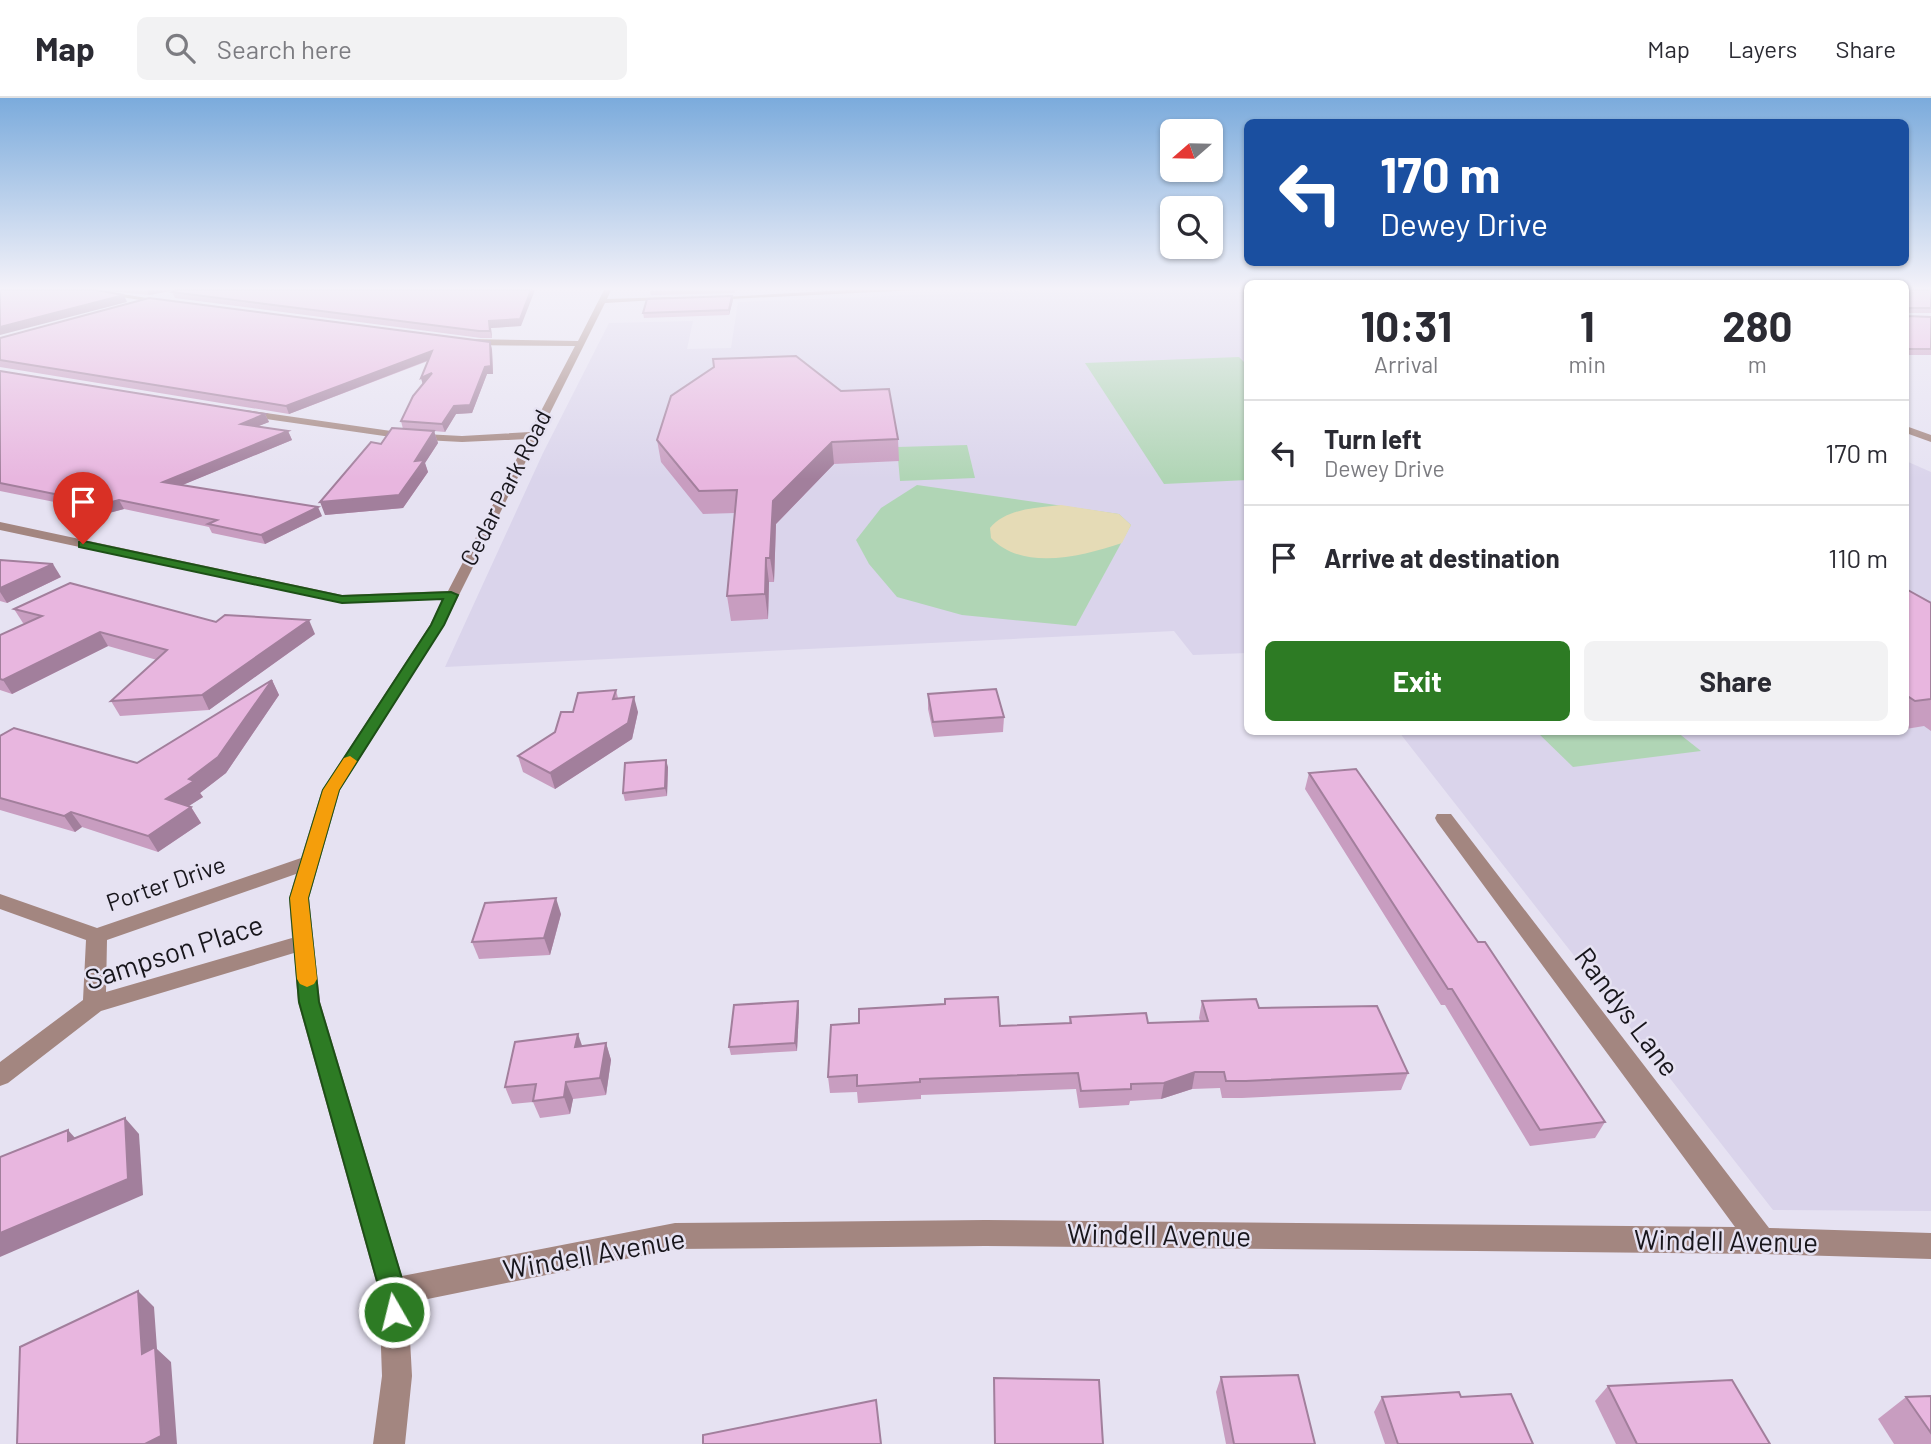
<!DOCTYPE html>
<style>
:root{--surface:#fff;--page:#f2f2f3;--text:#2b2b33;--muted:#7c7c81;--line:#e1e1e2;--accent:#2d7b24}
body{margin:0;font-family:Barlow,sans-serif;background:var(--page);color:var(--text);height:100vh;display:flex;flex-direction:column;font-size:26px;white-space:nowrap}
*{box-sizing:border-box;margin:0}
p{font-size:23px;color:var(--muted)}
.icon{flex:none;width:38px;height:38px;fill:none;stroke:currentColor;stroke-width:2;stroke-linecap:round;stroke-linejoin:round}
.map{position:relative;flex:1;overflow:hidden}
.drawer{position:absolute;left:1244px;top:182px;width:665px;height:455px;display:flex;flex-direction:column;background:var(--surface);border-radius:10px;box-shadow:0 2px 5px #0004}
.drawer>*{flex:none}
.top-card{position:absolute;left:1244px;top:21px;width:665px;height:147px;border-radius:10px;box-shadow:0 2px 5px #0004;background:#1a4fa0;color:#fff;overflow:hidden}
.needle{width:46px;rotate:250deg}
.buttons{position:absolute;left:1160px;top:21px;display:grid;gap:14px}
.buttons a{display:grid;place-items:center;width:63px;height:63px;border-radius:10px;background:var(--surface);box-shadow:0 2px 5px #0004;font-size:35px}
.pin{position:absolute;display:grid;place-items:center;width:60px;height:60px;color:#fff;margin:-72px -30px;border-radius:50% 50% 50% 0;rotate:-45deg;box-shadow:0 0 7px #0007}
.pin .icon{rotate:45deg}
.me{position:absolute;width:77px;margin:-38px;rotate:352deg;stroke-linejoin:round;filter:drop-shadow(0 0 5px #0008)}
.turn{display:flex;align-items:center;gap:24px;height:147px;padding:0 21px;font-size:32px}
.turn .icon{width:91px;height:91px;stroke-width:2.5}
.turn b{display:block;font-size:49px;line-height:60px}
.eta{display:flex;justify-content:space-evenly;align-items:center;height:119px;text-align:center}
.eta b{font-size:42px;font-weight:700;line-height:49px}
.cta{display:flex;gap:14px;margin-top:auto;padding:14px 21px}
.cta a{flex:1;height:80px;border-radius:10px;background:var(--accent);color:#fff;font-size:28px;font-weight:700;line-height:80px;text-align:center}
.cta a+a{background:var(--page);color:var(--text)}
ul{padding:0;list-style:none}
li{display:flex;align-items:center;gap:21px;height:105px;padding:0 21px;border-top:2px solid var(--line)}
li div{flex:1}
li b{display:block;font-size:26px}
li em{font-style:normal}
header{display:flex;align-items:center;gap:42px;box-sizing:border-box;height:98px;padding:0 35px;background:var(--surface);border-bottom:2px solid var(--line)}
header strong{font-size:33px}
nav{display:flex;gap:38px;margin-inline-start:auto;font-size:24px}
.search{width:490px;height:63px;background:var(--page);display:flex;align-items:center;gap:18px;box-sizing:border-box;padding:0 24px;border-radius:10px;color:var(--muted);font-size:26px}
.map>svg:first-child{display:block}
.built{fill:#dad4eb}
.green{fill:#b0d5b5}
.sand{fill:#e5dbb6}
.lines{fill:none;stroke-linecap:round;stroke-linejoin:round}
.minor{fill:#a38680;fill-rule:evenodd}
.wall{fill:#c89dc0}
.shaded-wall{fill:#a27f9c}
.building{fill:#e8b6df;stroke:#a27f9c;stroke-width:2}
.route{fill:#2d7b24;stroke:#1d5017;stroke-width:2}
.slow{fill:#f59e0b}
.labels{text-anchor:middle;stroke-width:5;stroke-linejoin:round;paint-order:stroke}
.street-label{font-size:24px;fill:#18161c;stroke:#e6e2f2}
.near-street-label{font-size:28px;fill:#18161c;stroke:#e6e2f2}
</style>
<header>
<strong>Map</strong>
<div class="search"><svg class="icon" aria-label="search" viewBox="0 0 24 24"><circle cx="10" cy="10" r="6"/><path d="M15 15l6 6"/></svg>Search here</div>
<nav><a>Map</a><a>Layers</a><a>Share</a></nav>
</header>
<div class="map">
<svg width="1931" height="1346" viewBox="0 0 1931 1346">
<rect width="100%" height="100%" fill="#e6e2f2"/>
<g class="built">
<path d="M 1042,192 L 1248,192 L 1248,555 L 1193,557 L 1174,533 L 445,569 L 543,355 L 609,225 L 693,223 L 687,251 L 731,250 L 738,204 Z"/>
<path d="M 1906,363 L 1931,374 L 1931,1113 L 1773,1112 L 1399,634 L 1906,634 Z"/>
</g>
<g class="green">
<path d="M 1239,259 L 1248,268 L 1248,382 L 1164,386 L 1085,265 Z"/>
<path d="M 967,347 L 975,380 L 900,383 L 897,349 Z"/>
<path d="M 917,387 L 1119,416 L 1131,427 L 1076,528 L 962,517 L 897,499 L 869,466 L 856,442 L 881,410 Z"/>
<path d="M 1537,634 L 1677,634 L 1701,653 L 1573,669 Z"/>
</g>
<path class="sand" d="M 1061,407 L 1119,416 L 1131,427 L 1122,445 C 1082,458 1024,474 991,440 L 990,430 C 1007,410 1037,410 1061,407 Z"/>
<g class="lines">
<g class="minor">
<path d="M 73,192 L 97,192 L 172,204 L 168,206 Z"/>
<path d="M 604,192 L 611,192 L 607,201 L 670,199 L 674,201 L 605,205 L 444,527 L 340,692 L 309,800 L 320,904 L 402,1178 L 675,1125 L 985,1122 L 1735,1129 L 1437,724 L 1435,720 L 1437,716 L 1451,716 L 1769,1130 L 1931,1135 L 1931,1161 L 1762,1156 L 985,1148 L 675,1151 L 408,1205 L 412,1278 L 405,1346 L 373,1346 L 382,1278 L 379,1194 L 298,904 L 294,855 L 101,913 L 8,985 L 0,988 L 0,964 L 83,902 L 86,842 L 0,811 L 0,796 L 97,830 L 301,760 L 322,692 L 430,527 L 443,501 L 342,505 L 0,432 L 0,424 L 342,497 L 448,493 L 527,341 L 462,344 L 405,341 L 245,318 L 240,315 L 245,312 L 405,335 L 462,338 L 530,334 L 575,248 L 466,247 L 462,244 L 466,241 L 578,243 ZM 296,776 L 289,800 L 292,840 L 106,894 L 107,842 Z"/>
<path d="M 846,192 L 918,192 L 709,202 L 705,200 Z"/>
<path d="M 1906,328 L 1931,337 L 1931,344 L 1906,335 Z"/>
</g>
</g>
<g class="wall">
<path d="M 97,192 L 175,192 L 149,197 Z"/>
<path d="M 735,192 L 735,195 L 651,197 L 650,193 Z"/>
<path d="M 1906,192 L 1931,192 L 1931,215 L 1908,215 L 1907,218 L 1931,219 L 1931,257 L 1906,257 Z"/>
<path d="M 172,194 L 521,228 L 491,230 L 492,240 L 481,240 L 175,200 Z"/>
<path d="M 733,202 L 729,217 L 644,220 L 643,215 Z"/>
<path d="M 0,240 L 490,244 L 492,252 L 493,276 L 487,276 L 472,315 L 456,316 L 445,334 L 434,333 L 438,345 L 425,365 L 428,374 L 403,410 L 325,417 L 381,346 L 403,331 L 401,323 L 423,286 L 421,280 L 428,263 L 289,316 L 0,269 Z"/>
<path d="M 0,273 L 265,316 L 269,324 L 258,328 L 288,333 L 292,342 L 182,387 L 322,418 L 265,446 L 212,435 L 209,429 L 124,411 L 109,415 L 0,393 Z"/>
<path d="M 898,341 L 899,363 L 834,366 L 776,426 L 774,484 L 769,484 L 768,521 L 731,523 L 727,498 L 735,415 L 703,416 L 661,364 L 657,342 Z"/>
<path d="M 0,462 L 61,479 L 7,505 L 0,503 Z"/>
<path d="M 1906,491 L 1931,505 L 1931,633 L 1924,628 L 1906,631 Z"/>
<path d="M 14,511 L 216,524 L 315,536 L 209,612 L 120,618 L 111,603 L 157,562 L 108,548 L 12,596 L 0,592 L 0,537 L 25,526 L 23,525 Z"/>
<path d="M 272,582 L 279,597 L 226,675 L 200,695 L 203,699 L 188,708 L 191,709 L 201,725 L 158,754 L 82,729 L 75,734 L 0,712 L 0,638 L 137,665 Z"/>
<path d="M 616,592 L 618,600 L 638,614 L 632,641 L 555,691 L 523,674 L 518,658 L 555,634 L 573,614 Z"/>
<path d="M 928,596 L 1004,619 L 1003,634 L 934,639 L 928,611 Z"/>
<path d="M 668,669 L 667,698 L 625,703 L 623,695 Z"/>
<path d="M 1309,675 L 1605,1024 L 1595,1040 L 1530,1048 L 1445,907 L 1441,907 L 1305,691 Z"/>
<path d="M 561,816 L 550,857 L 479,861 L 472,844 Z"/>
<path d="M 798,903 L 799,912 L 797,953 L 731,957 L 729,949 Z"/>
<path d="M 1202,903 L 1259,910 L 1408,975 L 1401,992 L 1242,1000 L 1222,1000 L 1220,990 L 1192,991 L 1161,1001 L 1130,1003 L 1129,1007 L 1079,1010 L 1076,991 L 921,997 L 921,1001 L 858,1005 L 857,994 L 830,995 L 828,979 L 1069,926 L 1070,919 L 1148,925 L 1200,923 L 1199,920 Z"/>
<path d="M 606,945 L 611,962 L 606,997 L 573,1001 L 570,1016 L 540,1020 L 533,1004 L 512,1006 L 505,989 L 582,948 Z"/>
<path d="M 1221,1279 L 1315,1346 L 1226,1346 L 1216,1294 Z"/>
<path d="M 1608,1288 L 1770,1346 L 1616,1346 L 1595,1303 Z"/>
<path d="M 1931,1298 L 1931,1346 L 1894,1346 L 1878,1321 L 1906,1299 Z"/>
<path d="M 1382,1299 L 1461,1299 L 1533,1346 L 1385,1346 L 1374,1314 Z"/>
</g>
<g class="shaded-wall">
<path d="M 147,192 L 175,192 L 149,197 Z"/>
<path d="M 531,192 L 535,192 L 521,228 L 491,230 L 492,240 L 490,233 L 489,223 Z"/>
<path d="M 124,197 L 127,204 L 0,237 L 0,229 Z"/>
<path d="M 732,198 L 733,202 L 729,217 L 729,212 Z"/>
<path d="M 490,244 L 492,252 L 493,276 L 487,276 L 472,315 L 456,316 L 445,334 L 442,326 L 454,308 Z"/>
<path d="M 432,253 L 434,260 L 289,316 L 286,308 Z"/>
<path d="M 432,275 L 423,287 L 421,280 Z"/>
<path d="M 265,316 L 269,324 L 244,334 L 241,326 Z"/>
<path d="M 288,333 L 292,342 L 168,393 L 163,384 Z"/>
<path d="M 434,333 L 438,345 L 425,365 L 428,374 L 403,410 L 325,417 L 320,404 L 415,363 Z"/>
<path d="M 832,344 L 834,366 L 776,426 L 774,484 L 770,460 L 773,403 Z"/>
<path d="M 119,402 L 124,411 L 109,415 L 104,406 Z"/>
<path d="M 318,409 L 322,418 L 265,446 L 261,437 Z"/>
<path d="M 766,460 L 769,484 L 768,521 L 765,496 Z"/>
<path d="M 53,466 L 61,479 L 7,505 L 0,494 L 0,490 Z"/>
<path d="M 309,522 L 315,536 L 209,612 L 202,597 Z"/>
<path d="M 100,534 L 108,548 L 12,596 L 3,582 Z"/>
<path d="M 272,582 L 279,597 L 226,675 L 200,695 L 203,699 L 175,717 L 166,701 Z"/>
<path d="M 634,599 L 638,614 L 632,641 L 555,691 L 550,675 Z"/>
<path d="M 666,662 L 668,669 L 667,698 L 665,690 Z"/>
<path d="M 191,709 L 201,725 L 158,754 L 148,738 Z"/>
<path d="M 71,714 L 82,729 L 75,734 L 64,718 Z"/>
<path d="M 556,800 L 561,816 L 550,857 L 544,840 Z"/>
<path d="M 798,903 L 799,912 L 797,953 L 795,945 Z"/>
<path d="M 578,936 L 584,953 L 575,949 Z"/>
<path d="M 606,945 L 611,962 L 606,997 L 600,980 Z"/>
<path d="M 1195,974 L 1192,991 L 1161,1001 L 1164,985 Z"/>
<path d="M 566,984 L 573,1001 L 570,1016 L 564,999 Z"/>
<path d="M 125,1020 L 139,1036 L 143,1097 L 0,1159 L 0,1135 Z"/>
<path d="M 68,1032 L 83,1049 L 68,1043 Z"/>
<path d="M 138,1193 L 154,1209 L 157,1251 L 171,1264 L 177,1346 L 145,1346 L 142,1256 Z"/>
</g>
<g class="building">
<path d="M 0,192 L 96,192 L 124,197 L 0,229 Z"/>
<path d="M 176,192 L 531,192 L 520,221 L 489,223 L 490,233 L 479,233 L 172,194 Z"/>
<path d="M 1906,192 L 1931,192 L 1931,210 L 1909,210 L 1907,218 L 1931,219 L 1931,251 L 1906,251 Z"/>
<path d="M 732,198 L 729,212 L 643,215 L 647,201 Z"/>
<path d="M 149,200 L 490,244 L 491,268 L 485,269 L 470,307 L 454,308 L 442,326 L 401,323 L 413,298 L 432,275 L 421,280 L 432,253 L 286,308 L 0,262 L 0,240 Z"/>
<path d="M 796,258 L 841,293 L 889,291 L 898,341 L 832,344 L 773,403 L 770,460 L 766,460 L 765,496 L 727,498 L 737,392 L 699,393 L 657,342 L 671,298 L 714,269 L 713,261 Z"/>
<path d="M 0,273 L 265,316 L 241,326 L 288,333 L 163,384 L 318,409 L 261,437 L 208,426 L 217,422 L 119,402 L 104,406 L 0,385 Z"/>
<path d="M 392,330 L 434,333 L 415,363 L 424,362 L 399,397 L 320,404 L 371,344 L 381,346 Z"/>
<path d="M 0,462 L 53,466 L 0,490 Z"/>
<path d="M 70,485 L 216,524 L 225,517 L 309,522 L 202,597 L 111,603 L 167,552 L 100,534 L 3,582 L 0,581 L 0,537 L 42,518 L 14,511 Z"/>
<path d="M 1906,491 L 1931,505 L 1931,601 L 1915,603 L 1906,597 Z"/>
<path d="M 272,582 L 218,659 L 189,681 L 194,683 L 166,701 L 191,709 L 148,738 L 71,714 L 64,718 L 0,700 L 0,638 L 14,630 L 137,665 Z"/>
<path d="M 996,591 L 1004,619 L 933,624 L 928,596 Z"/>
<path d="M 616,592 L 613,601 L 634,599 L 628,625 L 550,675 L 518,658 L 555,634 L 561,614 L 573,614 L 578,595 Z"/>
<path d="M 666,662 L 665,690 L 623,695 L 625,665 Z"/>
<path d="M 1356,671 L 1478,844 L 1485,844 L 1605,1024 L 1540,1032 L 1452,891 L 1448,891 L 1309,675 Z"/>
<path d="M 556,800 L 544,840 L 472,844 L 485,805 Z"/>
<path d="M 998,899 L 1000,928 L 1071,925 L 1070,919 L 1146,915 L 1148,925 L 1208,923 L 1202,903 L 1256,901 L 1259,910 L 1377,908 L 1408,975 L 1246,983 L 1226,983 L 1224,974 L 1195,974 L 1164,985 L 1131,986 L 1131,991 L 1081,993 L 1078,975 L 920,981 L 920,984 L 857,988 L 857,977 L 828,979 L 831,927 L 859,925 L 859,911 L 945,906 L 945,901 Z"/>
<path d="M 798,903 L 795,945 L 729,949 L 734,907 Z"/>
<path d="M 578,936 L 575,949 L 606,945 L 600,980 L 566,984 L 564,999 L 533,1003 L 536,986 L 505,989 L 515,944 Z"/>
<path d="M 125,1020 L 128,1081 L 0,1135 L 0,1059 L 68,1032 L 68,1043 Z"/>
<path d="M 138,1193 L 142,1256 L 155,1249 L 161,1338 L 145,1346 L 17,1346 L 20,1249 Z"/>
<path d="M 1298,1277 L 1315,1346 L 1234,1346 L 1221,1279 Z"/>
<path d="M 994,1280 L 1099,1282 L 1103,1346 L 995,1346 Z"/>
<path d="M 1732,1282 L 1770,1346 L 1637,1346 L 1608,1288 Z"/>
<path d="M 1459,1294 L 1461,1299 L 1511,1296 L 1533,1346 L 1398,1346 L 1382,1299 Z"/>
<path d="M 1931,1298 L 1931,1335 L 1906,1299 Z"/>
<path d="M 876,1302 L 881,1346 L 703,1346 L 703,1337 Z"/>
</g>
<linearGradient id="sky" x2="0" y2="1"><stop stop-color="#7babdc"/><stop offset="0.5" stop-color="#f4f2f9"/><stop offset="1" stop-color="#f4f2f9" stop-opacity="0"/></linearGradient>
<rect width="1931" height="381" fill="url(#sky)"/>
<path class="route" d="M 83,443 L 342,498 L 451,494 L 458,497 L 444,527 L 339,692 L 308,800 L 319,904 L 406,1194 L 407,1214 L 403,1224 L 394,1228 L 385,1224 L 381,1214 L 380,1194 L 299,904 L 290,800 L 323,692 L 431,527 L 443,501 L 342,505 L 79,449 L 79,444 Z"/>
<path class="slow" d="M 350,658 L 357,663 L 339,692 L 308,800 L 317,881 L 314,886 L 307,889 L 300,886 L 297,881 L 290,800 L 323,692 L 344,660 Z"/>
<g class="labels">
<g class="street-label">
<text transform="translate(506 390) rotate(-63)" y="8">Cedar Park Road</text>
<text transform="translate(166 786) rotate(-19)" y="8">Porter Drive</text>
</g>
<g class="near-street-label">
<text transform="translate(174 854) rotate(-18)" y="10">Sampson Place</text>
<text transform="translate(1627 914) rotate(53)" y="10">Randys Lane</text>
<text transform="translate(1159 1137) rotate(1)" y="10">Windell Avenue</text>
<text transform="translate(1726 1143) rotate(1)" y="10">Windell Avenue</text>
<text transform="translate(594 1156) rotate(-10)" y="10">Windell Avenue</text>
</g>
</g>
</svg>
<div class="buttons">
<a><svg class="needle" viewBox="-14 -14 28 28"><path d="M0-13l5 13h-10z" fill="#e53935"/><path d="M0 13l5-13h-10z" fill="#7c7c81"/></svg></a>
<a><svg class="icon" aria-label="search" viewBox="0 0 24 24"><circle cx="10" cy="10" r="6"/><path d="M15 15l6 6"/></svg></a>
</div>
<div class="pin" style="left:83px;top:446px;background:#d93025"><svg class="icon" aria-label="arrive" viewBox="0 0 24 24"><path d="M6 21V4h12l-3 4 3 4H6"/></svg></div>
<svg class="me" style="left:394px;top:1214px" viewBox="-20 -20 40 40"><circle r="17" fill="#2d7b24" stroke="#fff" stroke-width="3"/><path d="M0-11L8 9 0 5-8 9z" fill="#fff"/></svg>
<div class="top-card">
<div class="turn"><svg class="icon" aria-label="left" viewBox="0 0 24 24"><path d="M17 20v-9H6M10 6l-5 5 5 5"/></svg><div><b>170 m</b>Dewey Drive</div></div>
</div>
<section class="drawer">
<div class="eta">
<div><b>10:31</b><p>Arrival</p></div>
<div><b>1</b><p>min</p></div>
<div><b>280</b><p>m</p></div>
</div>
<ul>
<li><svg class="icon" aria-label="left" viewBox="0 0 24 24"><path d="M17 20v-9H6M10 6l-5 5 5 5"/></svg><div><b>Turn left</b><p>Dewey Drive</p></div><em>170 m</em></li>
<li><svg class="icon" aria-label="arrive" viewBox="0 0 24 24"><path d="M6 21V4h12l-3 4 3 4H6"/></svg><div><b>Arrive at destination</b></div><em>110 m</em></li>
</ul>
<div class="cta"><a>Exit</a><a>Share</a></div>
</section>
</div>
